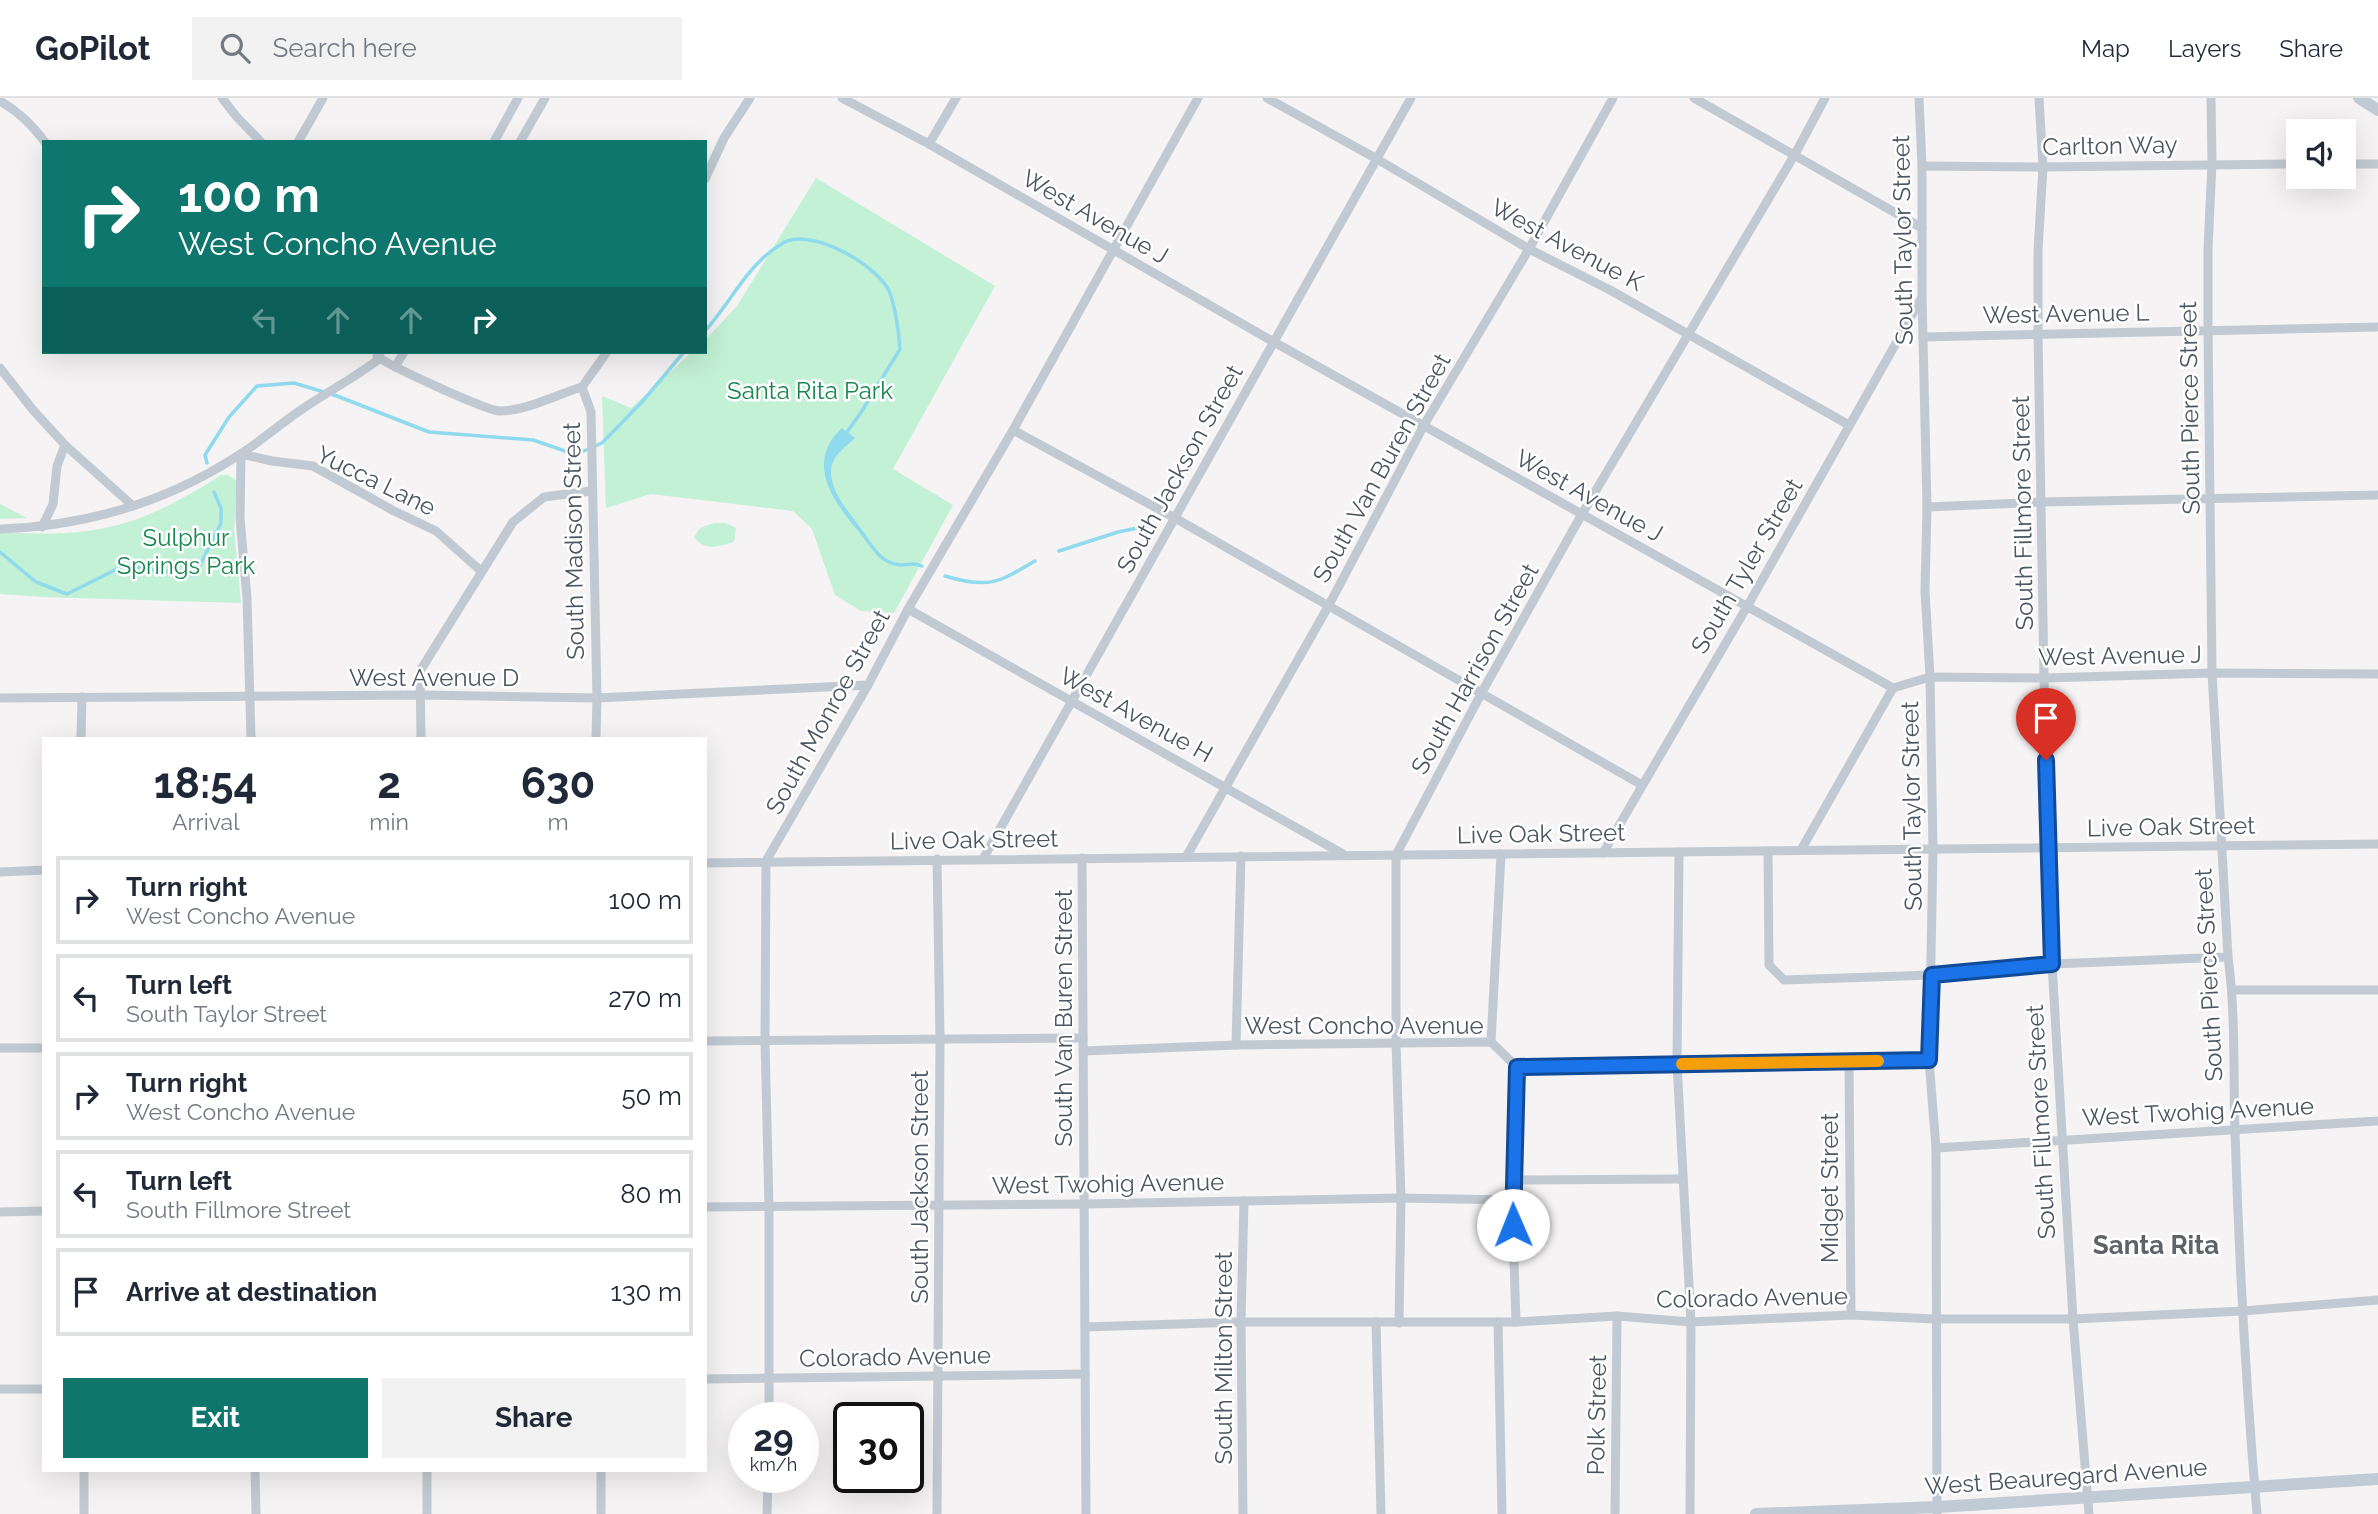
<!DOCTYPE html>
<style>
:root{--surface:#fff;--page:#f2f2f3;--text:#1f2937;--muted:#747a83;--line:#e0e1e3;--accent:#0f766e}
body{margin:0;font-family:Raleway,sans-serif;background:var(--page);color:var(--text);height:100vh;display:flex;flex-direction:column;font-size:26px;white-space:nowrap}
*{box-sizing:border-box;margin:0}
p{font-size:23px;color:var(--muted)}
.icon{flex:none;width:38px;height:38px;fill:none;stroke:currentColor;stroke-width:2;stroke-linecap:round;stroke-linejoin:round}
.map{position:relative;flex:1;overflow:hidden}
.sheet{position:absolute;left:42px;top:639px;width:665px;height:735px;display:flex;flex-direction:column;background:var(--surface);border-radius:0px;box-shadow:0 7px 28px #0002}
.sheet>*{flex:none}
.guide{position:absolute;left:42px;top:42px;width:665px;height:214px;border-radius:0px;box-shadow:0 7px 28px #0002;background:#0f766e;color:#fff;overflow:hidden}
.tools{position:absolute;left:2286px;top:21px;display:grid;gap:14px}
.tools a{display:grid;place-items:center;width:70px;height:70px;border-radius:0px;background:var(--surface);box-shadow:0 7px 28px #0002;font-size:35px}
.speed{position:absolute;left:728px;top:1304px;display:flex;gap:14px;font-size:35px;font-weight:700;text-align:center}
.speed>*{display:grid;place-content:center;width:91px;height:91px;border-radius:50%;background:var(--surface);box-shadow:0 7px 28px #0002;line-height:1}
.speed small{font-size:18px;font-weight:400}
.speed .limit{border:4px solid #111;border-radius:10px;background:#fff;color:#111}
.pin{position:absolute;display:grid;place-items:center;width:60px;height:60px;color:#fff;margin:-72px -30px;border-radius:50% 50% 50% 0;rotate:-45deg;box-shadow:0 0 7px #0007}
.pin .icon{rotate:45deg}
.me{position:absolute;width:77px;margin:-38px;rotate:359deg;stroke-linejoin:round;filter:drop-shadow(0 0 5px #0008)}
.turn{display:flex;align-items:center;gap:24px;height:147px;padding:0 21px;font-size:32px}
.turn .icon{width:91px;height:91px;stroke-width:2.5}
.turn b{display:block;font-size:49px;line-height:60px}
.lanes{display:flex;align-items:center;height:66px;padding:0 21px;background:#0003;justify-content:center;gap:35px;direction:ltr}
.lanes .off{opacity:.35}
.eta{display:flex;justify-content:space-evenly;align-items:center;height:119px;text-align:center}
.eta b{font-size:42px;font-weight:700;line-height:49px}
.button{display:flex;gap:14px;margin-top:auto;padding:14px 21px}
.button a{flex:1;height:80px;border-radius:0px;background:var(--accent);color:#fff;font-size:28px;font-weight:700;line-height:80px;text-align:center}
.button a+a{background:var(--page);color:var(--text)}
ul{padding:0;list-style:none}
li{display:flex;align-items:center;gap:21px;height:88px;margin:0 14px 10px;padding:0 7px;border:4px solid var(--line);border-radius:0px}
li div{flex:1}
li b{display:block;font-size:26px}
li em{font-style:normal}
header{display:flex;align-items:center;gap:42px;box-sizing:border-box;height:98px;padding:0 35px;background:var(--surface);border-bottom:2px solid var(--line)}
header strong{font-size:33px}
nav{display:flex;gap:38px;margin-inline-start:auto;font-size:24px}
.search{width:490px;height:63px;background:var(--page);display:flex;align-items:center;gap:18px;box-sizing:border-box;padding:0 24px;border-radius:0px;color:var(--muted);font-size:26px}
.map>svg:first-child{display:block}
.green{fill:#c3f1d5}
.water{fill:#90daee}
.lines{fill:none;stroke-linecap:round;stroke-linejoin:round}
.stream{stroke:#90daee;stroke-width:3.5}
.street{stroke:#c1cad2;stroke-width:9}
.secondary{stroke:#c1cbd6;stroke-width:12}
.route-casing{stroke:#114b97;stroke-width:18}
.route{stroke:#1a73e8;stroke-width:12}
.slow{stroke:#f59e0b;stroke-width:12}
.labels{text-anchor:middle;stroke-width:5;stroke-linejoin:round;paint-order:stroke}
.street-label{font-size:24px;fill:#4a5661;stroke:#fff}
.park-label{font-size:24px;fill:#17864f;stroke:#fff}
.neighbourhood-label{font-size:26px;font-weight:bold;fill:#5f6368;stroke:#fff}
</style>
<header>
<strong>GoPilot</strong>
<div class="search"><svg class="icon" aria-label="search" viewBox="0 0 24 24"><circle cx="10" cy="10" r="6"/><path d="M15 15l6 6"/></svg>Search here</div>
<nav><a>Map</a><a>Layers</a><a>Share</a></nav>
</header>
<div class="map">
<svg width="2378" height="1416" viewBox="0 0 2378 1416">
<rect width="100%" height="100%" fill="#f5f3f3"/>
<g class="green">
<path d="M 816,80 L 995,188 L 893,371 L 953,407 L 894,515 L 861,513 L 835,497 L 812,431 L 793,413 L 651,396 L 606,410 L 602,298 L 631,310 L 692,254 L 705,254 L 705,242 L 737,208 Z"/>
<path d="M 221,377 L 228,377 L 237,383 L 234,431 L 241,505 L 43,499 L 0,496 L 0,435 C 28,435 59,437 87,433 C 137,427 179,404 221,377 Z"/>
<path d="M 0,406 L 27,420 L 0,421 Z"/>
<path d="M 714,425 L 726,425 L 736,430 L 734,444 C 720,448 705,454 694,439 L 700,430 Z"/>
</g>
<path class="water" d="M 842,330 L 855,340 C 847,348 838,353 833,364 C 823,388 853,419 866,437 L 864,440 C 837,408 802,367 842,330 Z"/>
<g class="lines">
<g class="stream">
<path d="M 705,233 C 732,203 747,166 783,145 C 811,129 876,166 889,193 C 895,207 899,235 900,251 L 862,313 L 845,337"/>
<path d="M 207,365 L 205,357 L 229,319 L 257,288 L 294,285 L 337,298 L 429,334 L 533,342 L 568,354 L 584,353 L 602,345 L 642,304 L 684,254"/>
<path d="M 862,435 C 872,448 881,466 900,467 C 910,467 913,464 922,468"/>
<path d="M 1059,453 L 1118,434 L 1152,427"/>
<path d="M 0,454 L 36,484 L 67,496 L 123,468 L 195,477 L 221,425 L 221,410 L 214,394"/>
<path d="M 945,478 C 988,491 998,485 1035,463"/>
</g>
<g class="street">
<path d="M 222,0 L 236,18 L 261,44"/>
<path d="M 842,0 L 929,46 L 1274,244 L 1893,590 L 1930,579 L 2046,580 L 2212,575 L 2378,576"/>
<path d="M 1267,0 L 1377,61 L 1529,151 L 1610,192 L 1849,327"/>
<path d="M 1694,0 L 1922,130"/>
<path d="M 1919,0 L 1922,68 L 1922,198 L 1927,409 L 1925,493 L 1930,579 L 1933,753 L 1929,962 L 1936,1050 L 1937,1416"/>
<path d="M 2039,0 L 2043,69 L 2038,152 L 2038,236 L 2047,750 L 2052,866 L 2073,1221 L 2089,1416"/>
<path d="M 2211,0 L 2212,65 L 2208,151 L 2208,232 L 2212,575 L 2228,859 C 2236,917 2233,976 2235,1034 C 2239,1161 2246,1289 2257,1416"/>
<path d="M 0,3 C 19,14 31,26 45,44"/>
<path d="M 298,44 L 323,0"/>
<path d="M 494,44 L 518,0"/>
<path d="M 520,44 L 545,0"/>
<path d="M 929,46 L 956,0"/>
<path d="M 2343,66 L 2378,66"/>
<path d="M 1922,68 L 2043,69 L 2298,66"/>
<path d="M 705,81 L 724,40 L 750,0"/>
<path d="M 1923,239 L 2378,229"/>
<path d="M 377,258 C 387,267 487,313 500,313 C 527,313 557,296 582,289"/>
<path d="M 395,269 L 404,254"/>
<path d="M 0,270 L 33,312 L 65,347 L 133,408"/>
<path d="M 1013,332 L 1175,420 L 1642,687"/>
<path d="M 1927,409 L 2043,404 L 2378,397"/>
<path d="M 42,429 L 53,406 L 57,368 L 65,347"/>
<path d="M 0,431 C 88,428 168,404 242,355 C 262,342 279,327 298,314 C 325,295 353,281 379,261 L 380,254"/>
<path d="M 908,511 L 1343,756"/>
<path d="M 0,600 L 421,597 L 597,600 L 868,587"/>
<path d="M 81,640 L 82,599"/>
<path d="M 251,640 L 247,500 L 240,420 L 241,356 L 272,363 L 313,368 L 394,413 L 436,433 L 481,473"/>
<path d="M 421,640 L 420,573 L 513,424 L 544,399 L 591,393"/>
<path d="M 596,640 L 597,600 L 591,314 L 582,289 L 607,254"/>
<path d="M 1801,752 L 1893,590"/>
<path d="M 1768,753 L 1769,867 L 1784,882 L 1932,877 L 2052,866 L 2228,859"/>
<path d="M 1679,754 L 1677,966 L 1691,1224 L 1690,1416"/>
<path d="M 1603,755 L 1748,507 L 1921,201"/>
<path d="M 1186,759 L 1329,507 L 1424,327 L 1529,151 L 1613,0"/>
<path d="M 1082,760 L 1086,1416"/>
<path d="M 983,761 L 1411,0"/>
<path d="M 705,765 L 2378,746"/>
<path d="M 0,774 L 44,772"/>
<path d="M 2233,892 L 2378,892"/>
<path d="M 705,943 L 1083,940"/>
<path d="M 1491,944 L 1501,756"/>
<path d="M 1236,947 L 1241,758"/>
<path d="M 0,950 L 44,950"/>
<path d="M 1083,953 L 1236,947 L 1491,944 L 1517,969 L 1929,962"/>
<path d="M 1849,963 L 1851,1217"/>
<path d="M 1936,1050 L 2378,1023"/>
<path d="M 1513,1082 L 1683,1081"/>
<path d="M 705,1109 L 1084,1106 L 1401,1100 L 1512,1102"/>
<path d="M 0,1114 L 44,1113"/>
<path d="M 1376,1224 L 1381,1416"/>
<path d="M 1498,1224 L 1502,1416"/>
<path d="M 1516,1224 L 1512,1102 L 1517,969"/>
<path d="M 1399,1225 L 1401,1100 L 1396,945 L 1396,757 L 1482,594 L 1582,416 L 1795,56 L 1825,0"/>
<path d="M 1085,1229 L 1241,1224 L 1516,1224 L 1617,1218 L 1691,1224 L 1851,1217 L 1935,1221 L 2073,1221 L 2243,1213 L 2378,1202"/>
<path d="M 705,1281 L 1085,1276"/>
<path d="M 0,1291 L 44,1291"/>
<path d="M 769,1320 L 769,1109 L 765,943 L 766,763 L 868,587 L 908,511 L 1013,332 L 1198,0"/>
<path d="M 84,1372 L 84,1416"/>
<path d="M 255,1372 L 256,1416"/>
<path d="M 601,1372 L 601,1416"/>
<path d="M 427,1416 L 427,1372"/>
<path d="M 767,1416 L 768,1379"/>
<path d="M 937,1416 L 940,941 L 937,761"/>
<path d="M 1243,1416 L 1241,1224 L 1244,1103"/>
<path d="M 1615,1416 L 1617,1218"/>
</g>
<g class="secondary">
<path d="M 2359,0 L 2378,12"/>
<path d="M 1756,1416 L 1938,1409 L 2378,1381"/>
</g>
</g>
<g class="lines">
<g class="route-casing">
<path id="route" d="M 1513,1127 L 1517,969 L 1929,962 L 1932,877 L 2052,866 L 2046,662"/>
</g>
<use href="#route" class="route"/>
<path class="slow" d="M 1682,966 L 1878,963"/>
</g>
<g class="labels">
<g class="street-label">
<text transform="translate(2110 48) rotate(-1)" y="8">Carlton Way</text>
<text transform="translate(1095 119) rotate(30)" y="8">West Avenue J</text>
<text transform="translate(1903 142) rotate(-91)" y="8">South Taylor Street</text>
<text transform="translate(1567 147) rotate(28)" y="8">West Avenue K</text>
<text transform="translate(2066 216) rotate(-1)" y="8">West Avenue L</text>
<text transform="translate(2190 310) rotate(-91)" y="8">South Pierce Street</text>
<text transform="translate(1382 370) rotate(-61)" y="8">South Van Buren Street</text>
<text transform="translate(1180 371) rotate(-61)" y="8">South Jackson Street</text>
<text transform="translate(376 383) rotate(26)" y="8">Yucca Lane</text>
<text transform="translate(1589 398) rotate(29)" y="8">West Avenue J</text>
<text transform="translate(2023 415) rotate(-91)" y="8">South Fillmore Street</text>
<text transform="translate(574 443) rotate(-91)" y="8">South Madison Street</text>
<text transform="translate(1747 468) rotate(-60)" y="8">South Tyler Street</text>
<text transform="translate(2120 558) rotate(-1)" y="8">West Avenue J</text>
<text transform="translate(1475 571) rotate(-61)" y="8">South Harrison Street</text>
<text x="434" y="588">West Avenue D</text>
<text transform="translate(828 614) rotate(-61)" y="8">South Monroe Street</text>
<text transform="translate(1136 617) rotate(29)" y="8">West Avenue H</text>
<text transform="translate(1912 708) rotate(-91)" y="8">South Taylor Street</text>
<text transform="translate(2171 729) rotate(-1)" y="8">Live Oak Street</text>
<text transform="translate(1541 736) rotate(-1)" y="8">Live Oak Street</text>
<text transform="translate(974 742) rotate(-1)" y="8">Live Oak Street</text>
<text transform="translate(2209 877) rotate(-93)" y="8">South Pierce Street</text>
<text transform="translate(1064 920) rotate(-90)" y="8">South Van Buren Street</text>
<text x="1364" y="936">West Concho Avenue</text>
<text transform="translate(2198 1014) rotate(-3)" y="8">West Twohig Avenue</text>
<text transform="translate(2041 1024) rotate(-93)" y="8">South Fillmore Street</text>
<text transform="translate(1108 1086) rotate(-1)" y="8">West Twohig Avenue</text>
<text transform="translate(920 1089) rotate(-90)" y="8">South Jackson Street</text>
<text transform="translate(1830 1090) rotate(-90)" y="8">Midget Street</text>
<text transform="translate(1752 1200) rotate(-1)" y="8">Colorado Avenue</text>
<text transform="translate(895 1259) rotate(-1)" y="8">Colorado Avenue</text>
<text transform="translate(1224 1260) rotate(-90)" y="8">South Milton Street</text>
<text transform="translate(1597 1317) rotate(-89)" y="8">Polk Street</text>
<text transform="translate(2066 1379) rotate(-4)" y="8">West Beauregard Avenue</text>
</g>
<g class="park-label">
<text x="810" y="301">Santa Rita Park</text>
<text x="186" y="448">Sulphur<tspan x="186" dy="28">Springs Park</tspan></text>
</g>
<g class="neighbourhood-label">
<text x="2156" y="1156">Santa Rita</text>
</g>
</g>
</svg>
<div class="tools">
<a><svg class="icon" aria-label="sound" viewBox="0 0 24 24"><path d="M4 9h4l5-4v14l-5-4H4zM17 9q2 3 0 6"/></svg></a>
</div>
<div class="speed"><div>29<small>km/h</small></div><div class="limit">30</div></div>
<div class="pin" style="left:2046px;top:662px;background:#d93025"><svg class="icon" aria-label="arrive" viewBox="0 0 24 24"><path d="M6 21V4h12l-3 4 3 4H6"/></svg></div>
<svg class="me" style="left:1513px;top:1127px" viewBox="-20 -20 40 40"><circle r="19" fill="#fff"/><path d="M0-13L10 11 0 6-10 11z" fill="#1a73e8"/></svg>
<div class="guide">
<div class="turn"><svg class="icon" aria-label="right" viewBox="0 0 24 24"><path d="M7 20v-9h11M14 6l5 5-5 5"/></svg><div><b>100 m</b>West Concho Avenue</div></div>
<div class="lanes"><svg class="icon off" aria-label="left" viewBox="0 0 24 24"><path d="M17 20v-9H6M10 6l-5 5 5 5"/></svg><svg class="icon off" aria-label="ahead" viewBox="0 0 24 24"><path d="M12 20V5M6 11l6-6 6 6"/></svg><svg class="icon off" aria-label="ahead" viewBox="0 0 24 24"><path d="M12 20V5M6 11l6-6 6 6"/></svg><svg class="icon" aria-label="right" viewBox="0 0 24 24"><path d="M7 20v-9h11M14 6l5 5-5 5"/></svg></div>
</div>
<section class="sheet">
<div class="eta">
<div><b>18:54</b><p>Arrival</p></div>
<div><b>2</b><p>min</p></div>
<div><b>630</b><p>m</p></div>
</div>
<ul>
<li><svg class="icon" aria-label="right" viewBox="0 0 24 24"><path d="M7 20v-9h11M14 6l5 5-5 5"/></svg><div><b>Turn right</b><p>West Concho Avenue</p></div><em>100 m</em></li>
<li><svg class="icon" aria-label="left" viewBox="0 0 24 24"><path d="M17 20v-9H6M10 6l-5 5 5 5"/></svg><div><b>Turn left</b><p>South Taylor Street</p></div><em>270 m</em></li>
<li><svg class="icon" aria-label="right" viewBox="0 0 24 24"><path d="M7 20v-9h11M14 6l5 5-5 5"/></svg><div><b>Turn right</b><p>West Concho Avenue</p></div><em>50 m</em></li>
<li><svg class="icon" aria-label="left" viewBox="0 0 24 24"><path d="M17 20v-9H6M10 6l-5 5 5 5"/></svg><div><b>Turn left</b><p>South Fillmore Street</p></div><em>80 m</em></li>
<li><svg class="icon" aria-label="arrive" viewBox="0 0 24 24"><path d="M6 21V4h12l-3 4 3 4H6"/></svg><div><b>Arrive at destination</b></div><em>130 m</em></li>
</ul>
<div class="button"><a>Exit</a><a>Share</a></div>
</section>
</div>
